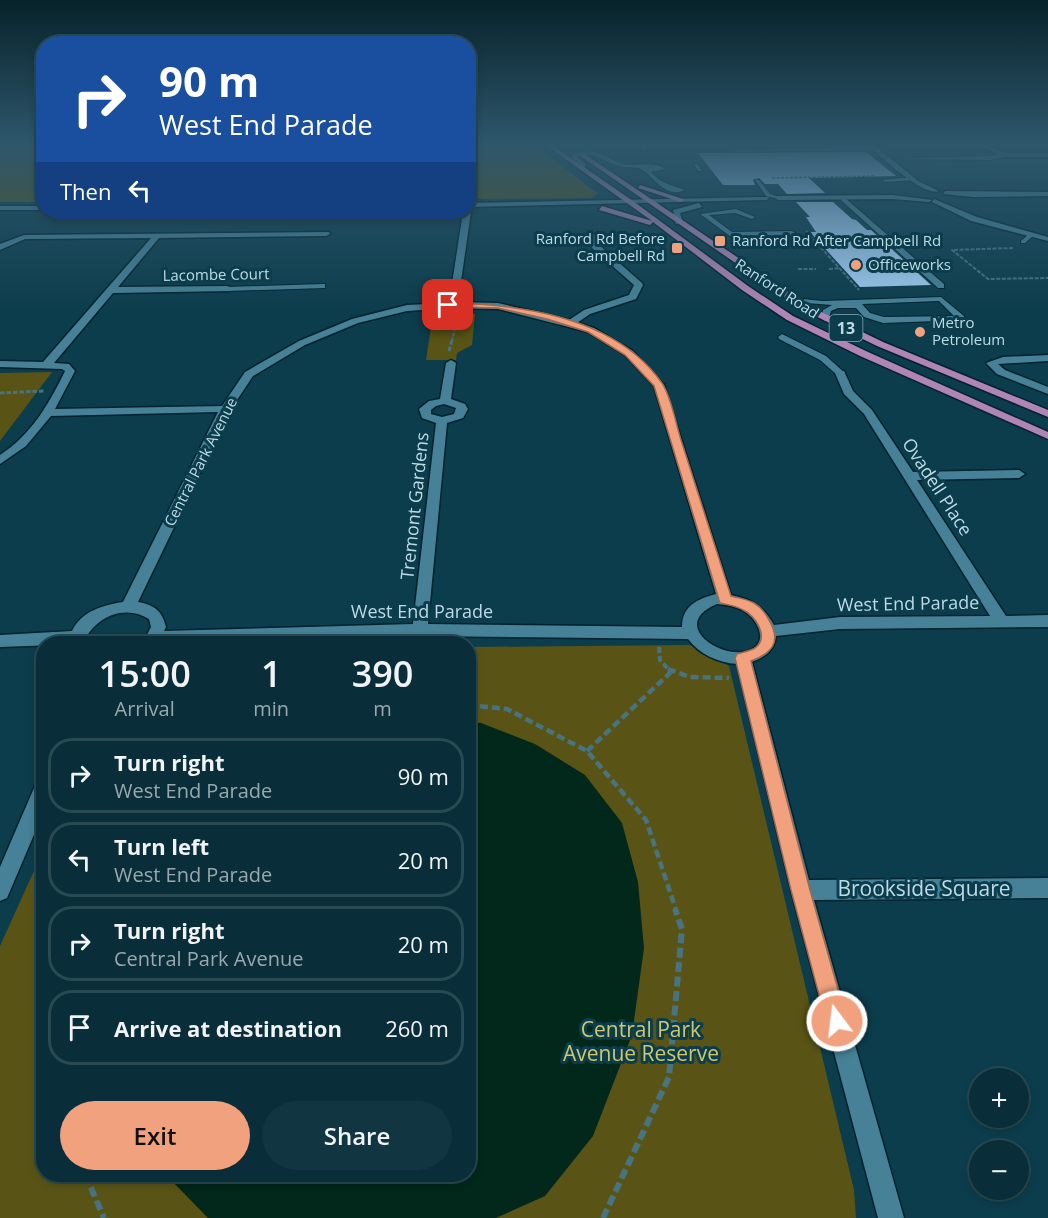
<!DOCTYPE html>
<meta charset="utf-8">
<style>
:root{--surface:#092e39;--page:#123641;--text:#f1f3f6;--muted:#99a8ae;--line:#294a53;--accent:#f1a17d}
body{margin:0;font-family:"Open Sans",sans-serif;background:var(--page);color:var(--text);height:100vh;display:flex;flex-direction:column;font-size:22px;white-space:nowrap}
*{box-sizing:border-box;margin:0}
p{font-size:20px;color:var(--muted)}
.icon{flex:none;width:33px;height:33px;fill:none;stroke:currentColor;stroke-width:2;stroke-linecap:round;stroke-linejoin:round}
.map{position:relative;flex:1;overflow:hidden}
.details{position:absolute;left:36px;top:636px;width:440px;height:546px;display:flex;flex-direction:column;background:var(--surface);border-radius:24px;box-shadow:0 3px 9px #0003,0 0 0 2px var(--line)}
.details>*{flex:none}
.banner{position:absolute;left:36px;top:36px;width:440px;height:183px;border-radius:24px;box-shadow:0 3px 9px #0003,0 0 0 2px var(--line);background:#1a4fa0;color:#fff;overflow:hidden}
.controls{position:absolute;left:969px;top:1068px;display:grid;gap:12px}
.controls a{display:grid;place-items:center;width:60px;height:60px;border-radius:50%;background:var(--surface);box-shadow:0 3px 9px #0003,0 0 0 2px var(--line);font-size:30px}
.pin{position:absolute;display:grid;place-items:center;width:51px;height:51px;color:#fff;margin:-26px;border-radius:12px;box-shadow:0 3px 9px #0006}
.me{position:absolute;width:66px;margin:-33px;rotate:345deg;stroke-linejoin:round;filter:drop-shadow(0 0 4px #0008)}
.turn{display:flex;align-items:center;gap:21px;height:126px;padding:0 24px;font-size:27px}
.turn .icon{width:78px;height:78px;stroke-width:2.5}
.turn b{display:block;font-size:42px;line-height:51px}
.then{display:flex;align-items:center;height:57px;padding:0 24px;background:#0003;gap:12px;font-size:22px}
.eta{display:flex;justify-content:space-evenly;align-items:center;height:102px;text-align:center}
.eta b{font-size:36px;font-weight:600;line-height:42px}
.action{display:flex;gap:12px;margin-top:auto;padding:12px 24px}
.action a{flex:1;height:69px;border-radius:36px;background:var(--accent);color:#111;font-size:24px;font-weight:600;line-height:69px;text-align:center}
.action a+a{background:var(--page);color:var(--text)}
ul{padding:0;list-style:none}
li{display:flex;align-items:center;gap:18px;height:75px;margin:0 12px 9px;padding:0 12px;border:3px solid var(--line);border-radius:24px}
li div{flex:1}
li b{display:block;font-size:22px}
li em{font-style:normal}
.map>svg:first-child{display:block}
.green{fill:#595415}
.water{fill:#01281a}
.building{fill:#a2cef4}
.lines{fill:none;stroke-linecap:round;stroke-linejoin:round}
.lane-casing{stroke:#02222d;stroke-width:2}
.street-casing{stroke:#02222d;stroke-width:3}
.secondary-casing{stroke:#02222d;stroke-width:3}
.primary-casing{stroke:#02222d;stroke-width:3}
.path-far5{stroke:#487381;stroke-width:1.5;stroke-dasharray:3 1.5;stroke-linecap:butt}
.path-far4{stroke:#487381;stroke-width:2;stroke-dasharray:4 1.5;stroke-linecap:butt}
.path-far3{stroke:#487381;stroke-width:3;stroke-dasharray:4.5 2;stroke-linecap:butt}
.path-far2{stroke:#487381;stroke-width:4;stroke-dasharray:6 3;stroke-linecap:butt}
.path-far1{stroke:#487381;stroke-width:4.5;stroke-dasharray:8 4;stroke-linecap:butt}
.path{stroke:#487381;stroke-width:6;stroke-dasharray:10 4.5;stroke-linecap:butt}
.lane{fill:#468197;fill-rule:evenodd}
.street{fill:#468197;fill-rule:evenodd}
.secondary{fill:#468197;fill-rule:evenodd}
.primary{fill:#b085b6;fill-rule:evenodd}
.route{fill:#f1a17d;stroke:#9d6951;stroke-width:1.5}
.poi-dot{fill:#f1a17d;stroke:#0c3d4c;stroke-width:2}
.labels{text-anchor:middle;stroke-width:6;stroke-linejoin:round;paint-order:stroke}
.far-poi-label{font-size:15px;fill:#bddae6;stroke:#0c3d4c;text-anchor:start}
.far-street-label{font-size:15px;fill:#bddae6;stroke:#0c3d4c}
.shield{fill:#0c3d4c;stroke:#88abb8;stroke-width:1.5}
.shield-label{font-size:16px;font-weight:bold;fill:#bddae6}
.street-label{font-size:18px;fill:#bddae6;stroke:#0c3d4c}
.near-street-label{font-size:21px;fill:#bddae6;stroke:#0c3d4c}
.near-park-label{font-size:21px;fill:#cfc76a;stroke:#0c3d4c}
</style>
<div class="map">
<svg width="1048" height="1218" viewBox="0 0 1048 1218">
<rect width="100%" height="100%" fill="#0c3d4c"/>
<g class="green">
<rect x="0" y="143" width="43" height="59"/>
<path d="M 468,143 L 533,143 L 598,194 L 591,198 L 468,199 Z"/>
<path d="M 433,314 L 475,314 L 472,345 L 457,353 L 456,360 L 426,360 Z"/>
<path d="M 52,372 L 0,441 L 0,373 Z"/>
<path d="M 690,645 L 729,666 L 854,1190 L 856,1218 L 0,1218 L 0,946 L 43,851 L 44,1174 L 468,1174 L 468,647 Z"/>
</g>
<path class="water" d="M 468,722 L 481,723 L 535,744 L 585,775 L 622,823 L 638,882 L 644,948 L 632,1035 L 593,1136 L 545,1196 L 496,1218 L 208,1218 L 166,1175 L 468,1174 Z"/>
<g class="building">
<path d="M 866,152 L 896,176 L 809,178 L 825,193 L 787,194 L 778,184 L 765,184 L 759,178 L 753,180 L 755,185 L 723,185 L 698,153 Z"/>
<path d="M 796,202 L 833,202 L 852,219 L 856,220 L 867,230 L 871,230 L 931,285 L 860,287 L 810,232 L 816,232 L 806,217 L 810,217 Z"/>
</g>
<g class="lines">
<g class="lane-casing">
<g id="lane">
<path d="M 639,143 L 643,143 L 646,150 L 642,150 Z"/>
<path d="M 877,147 L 879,150 L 732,152 L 735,150 Z"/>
<path d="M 590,151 C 603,152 611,161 623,164 C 637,167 653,160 666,169 L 651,172 C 662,184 672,185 685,190 C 663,200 652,172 638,168 C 631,167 625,168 619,166 C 603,161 596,152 578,155 L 578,158 L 586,164 L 584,169 L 580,169 L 580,164 L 572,158 L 573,154 Z"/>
<path d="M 1004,153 L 1006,156 L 990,160 L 886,159 L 990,156 Z"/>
<path d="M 694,164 L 698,164 L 702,171 L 698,171 Z"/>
<path d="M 914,177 L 916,180 L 885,182 L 882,180 Z"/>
<path d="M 755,180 L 759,180 L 770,194 L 779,197 L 779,199 L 766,196 Z"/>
<path d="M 841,198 L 845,198 L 944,284 L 944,288 L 938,288 L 841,200 Z"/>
<path d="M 736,209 L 755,217 L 752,219 L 735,213 L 709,215 L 732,232 L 792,231 L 795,233 L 792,235 L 730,236 L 700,214 Z"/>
<path d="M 1029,234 L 1034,235 L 1025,243 L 1021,243 L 1021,241 Z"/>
<path d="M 322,284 L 325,284 L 325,288 L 227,291 L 223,289 L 227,287 Z"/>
<path d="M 941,297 L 964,316 L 964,320 L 883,323 L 864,317 L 856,308 L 838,308 L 831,311 L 829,318 L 825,321 L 821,318 L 823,310 L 832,305 L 793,302 L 789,300 L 793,298 L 823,301 ZM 939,301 L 954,316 L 884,317 L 870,313 L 862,304 Z"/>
<path d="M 782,334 L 826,356 L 845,373 L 837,375 L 820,360 L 779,339 L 778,337 Z"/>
</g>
</g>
<g class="street-casing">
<g id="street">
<path d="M 974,143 L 981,143 L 1005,153 L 1048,153 L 1048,157 L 1004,157 Z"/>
<path d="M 934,199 L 977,217 L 1048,237 L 1048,241 L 971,221 L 932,202 Z"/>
<path d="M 468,210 L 471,212 L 458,302 L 498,303 L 569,320 L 584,310 L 629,295 L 634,285 L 592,248 L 587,235 L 591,233 L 595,235 L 599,245 L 642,283 L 643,285 L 636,299 L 590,314 L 577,323 L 594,328 L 633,351 L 664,385 L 731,595 C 751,599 764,607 774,625 L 840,617 L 990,616 L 864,414 L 844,394 L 835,373 L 836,371 L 844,371 L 853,391 L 872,410 L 913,472 L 1019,470 L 1025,474 L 1019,478 L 917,480 L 1006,616 L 1048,615 L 1048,627 L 840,629 L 776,636 C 774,651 765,657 752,662 L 809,880 L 1048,878 L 1048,898 L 814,900 L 904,1218 L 878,1218 L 791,890 L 737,664 C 718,663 699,654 688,639 L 420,636 L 142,644 L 151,627 L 149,619 C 124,603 93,618 83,644 L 0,647 L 0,635 L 72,631 C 81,611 104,605 123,602 L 218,412 L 51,416 L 26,446 L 0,464 L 0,455 C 31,435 49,404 65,371 L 62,369 L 0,367 L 0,361 L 43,362 L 151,238 L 25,239 L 0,250 L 0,244 L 24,235 L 329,232 L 330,234 L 326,236 L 159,238 L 118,287 L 227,286 L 230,287 L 230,291 L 113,293 L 54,363 L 69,364 L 75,371 L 55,409 L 222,406 L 245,372 L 299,341 L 352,319 L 407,305 L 449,303 L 463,212 ZM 453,308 L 498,309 L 588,332 L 625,355 L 654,386 L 716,594 C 697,599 682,606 682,627 L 428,624 L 447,423 L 463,418 L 468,409 L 465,404 L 451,399 L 456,363 L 451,360 L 446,363 L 440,399 L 429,401 L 419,409 L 422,418 L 436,423 L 413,624 L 164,631 L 166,627 C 162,611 155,605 138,602 L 231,409 L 253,376 L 305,345 L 358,323 L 407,311 ZM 444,404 L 456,408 L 454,414 L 442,417 L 431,414 L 431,410 L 436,406 ZM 717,604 C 727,605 736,606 744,611 C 758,619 770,644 748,651 C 719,659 669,624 717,604 Z"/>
<path d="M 1048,355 L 1048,361 L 998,364 L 1005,370 L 1048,387 L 1048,394 L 997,374 L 986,363 L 1003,357 Z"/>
<path d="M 44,779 L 44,811 L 7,898 L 0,901 L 0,867 L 37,781 Z"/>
</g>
</g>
<g class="secondary-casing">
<g id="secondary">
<path d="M 866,143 L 872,143 L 918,181 L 939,191 C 925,198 878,155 866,143 Z"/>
<path d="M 945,191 L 1048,192 L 1048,196 L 973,197 L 943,194 Z"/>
<path d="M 893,195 L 932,200 L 929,202 L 893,199 L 778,200 L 775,198 L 778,196 Z"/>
<path d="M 769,197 L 767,200 L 468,207 L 468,203 Z"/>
<path d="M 699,203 L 702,207 L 680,213 L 683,222 L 676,224 L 673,210 Z"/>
<rect x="0" y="206" width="44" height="4"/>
</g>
</g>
<g class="primary-casing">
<g id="primary">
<path d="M 543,143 L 549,143 L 633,201 L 748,286 L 793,316 L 868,352 L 1048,432 L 1048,439 L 860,356 L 787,320 L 742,290 L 653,222 L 650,225 L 599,210 L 602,206 L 652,221 Z"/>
<path d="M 579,153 L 583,153 L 811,307 L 883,342 L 1048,410 L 1048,417 L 877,346 L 805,311 L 579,155 Z"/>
<path d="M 640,185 L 683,199 L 684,200 L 681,202 L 638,188 Z"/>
</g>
</g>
<path class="path-far5" d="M 772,178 L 875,176"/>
<g class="path-far4">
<path d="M 806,231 L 859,290"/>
<path d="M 1013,248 L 952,250 L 988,279 L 1048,278"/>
<path d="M 798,269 L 816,269"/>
<path d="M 829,269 L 840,268"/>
<path d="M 451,317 L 455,328 L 452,341"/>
</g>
<g class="path-far3">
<path d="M 449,351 L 452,340"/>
<path d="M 0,393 L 44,391"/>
</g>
<path class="path-far2" d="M 659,647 L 660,660 L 670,671"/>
<g class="path-far1">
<path d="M 668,669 L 690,677 L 729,678"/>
<path d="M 468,705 L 507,709 L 587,751 L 646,820 L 676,910"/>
<path d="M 587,751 L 671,672"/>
</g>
<g class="path">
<path d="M 85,1174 L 104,1218"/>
<path d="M 603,1218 L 669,1077 L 682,929 L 675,909"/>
</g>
<use href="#lane" class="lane"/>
<use href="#street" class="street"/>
<use href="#secondary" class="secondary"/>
<use href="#primary" class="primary"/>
</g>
<linearGradient id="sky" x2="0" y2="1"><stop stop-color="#07222a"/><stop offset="0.46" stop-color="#2e576c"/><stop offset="1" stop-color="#2e576c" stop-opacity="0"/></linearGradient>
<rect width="1048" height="313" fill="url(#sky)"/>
<path class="route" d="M 448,303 C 523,304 616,317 662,383 C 671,396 676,424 681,440 C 698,492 714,544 731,596 C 738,598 747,599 754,603 C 761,607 765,612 769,620 C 782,642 772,653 751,661 L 810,890 L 847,1021 L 844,1028 L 837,1032 L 829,1028 L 826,1021 L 791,890 L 735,658 L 737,654 C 743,652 750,651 755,648 C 770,637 755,615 743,610 C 737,606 728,605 720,603 L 719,600 L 654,386 L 625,355 L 588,332 L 547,319 L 498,308 L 446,307 L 444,305 Z"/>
<g class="poi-dot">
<rect x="714" y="235" width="12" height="12" rx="3"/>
<rect x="671" y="242" width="12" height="12" rx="3"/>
<circle cx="856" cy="265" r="6"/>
<circle cx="920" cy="332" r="6"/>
</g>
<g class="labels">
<g class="far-poi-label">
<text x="665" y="244" text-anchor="end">Ranford Rd Before<tspan x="665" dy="17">Campbell Rd</tspan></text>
<text x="732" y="246">Ranford Rd After Campbell Rd</text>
<text x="868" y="270">Officeworks</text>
<text x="932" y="328">Metro<tspan x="932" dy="17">Petroleum</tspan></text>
</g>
<g class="far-street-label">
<text transform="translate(216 275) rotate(-1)" y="5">Lacombe Court</text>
<text transform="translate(777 289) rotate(33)" y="5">Ranford Road</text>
<text transform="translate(201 462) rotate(-63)" y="5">Central Park Avenue</text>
</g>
<rect class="shield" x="829.5" y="315" width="33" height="26" rx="4.5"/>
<g class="shield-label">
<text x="846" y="334">13</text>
</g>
<g class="street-label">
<text transform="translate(937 487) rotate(57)" y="6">Ovadell Place</text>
<text transform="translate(415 506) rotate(-84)" y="6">Tremont Gardens</text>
<text transform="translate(908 604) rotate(-1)" y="6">West End Parade</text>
<text x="422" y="618">West End Parade</text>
</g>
<g class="near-street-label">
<text x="924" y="896">Brookside Square</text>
</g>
<g class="near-park-label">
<text x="641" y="1037">Central Park<tspan x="641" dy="24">Avenue Reserve</tspan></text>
</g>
</g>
</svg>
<div class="controls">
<a>+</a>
<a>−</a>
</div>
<div class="pin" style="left:448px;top:305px;background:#d93025"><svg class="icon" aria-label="arrive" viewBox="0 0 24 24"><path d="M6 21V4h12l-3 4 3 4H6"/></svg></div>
<svg class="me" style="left:837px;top:1021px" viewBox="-20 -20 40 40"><circle r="17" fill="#f1a17d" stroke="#fff" stroke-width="3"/><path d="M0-11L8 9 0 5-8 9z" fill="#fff"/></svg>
<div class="banner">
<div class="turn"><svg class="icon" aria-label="right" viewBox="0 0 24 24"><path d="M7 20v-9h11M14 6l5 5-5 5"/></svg><div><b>90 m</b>West End Parade</div></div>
<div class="then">Then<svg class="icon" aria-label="left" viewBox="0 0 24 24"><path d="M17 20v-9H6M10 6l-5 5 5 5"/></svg></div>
</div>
<section class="details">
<div class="eta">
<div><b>15:00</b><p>Arrival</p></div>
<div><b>1</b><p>min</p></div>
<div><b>390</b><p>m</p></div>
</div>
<ul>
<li><svg class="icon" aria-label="right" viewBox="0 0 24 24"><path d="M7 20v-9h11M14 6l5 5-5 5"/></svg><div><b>Turn right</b><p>West End Parade</p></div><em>90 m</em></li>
<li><svg class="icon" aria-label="left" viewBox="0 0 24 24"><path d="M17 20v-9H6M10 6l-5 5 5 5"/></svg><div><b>Turn left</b><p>West End Parade</p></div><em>20 m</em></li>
<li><svg class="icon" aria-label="right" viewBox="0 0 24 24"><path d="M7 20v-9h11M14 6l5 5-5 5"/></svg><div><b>Turn right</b><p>Central Park Avenue</p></div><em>20 m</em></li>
<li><svg class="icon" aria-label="arrive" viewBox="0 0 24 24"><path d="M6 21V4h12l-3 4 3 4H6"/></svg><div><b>Arrive at destination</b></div><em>260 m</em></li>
</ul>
<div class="action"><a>Exit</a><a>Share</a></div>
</section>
</div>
